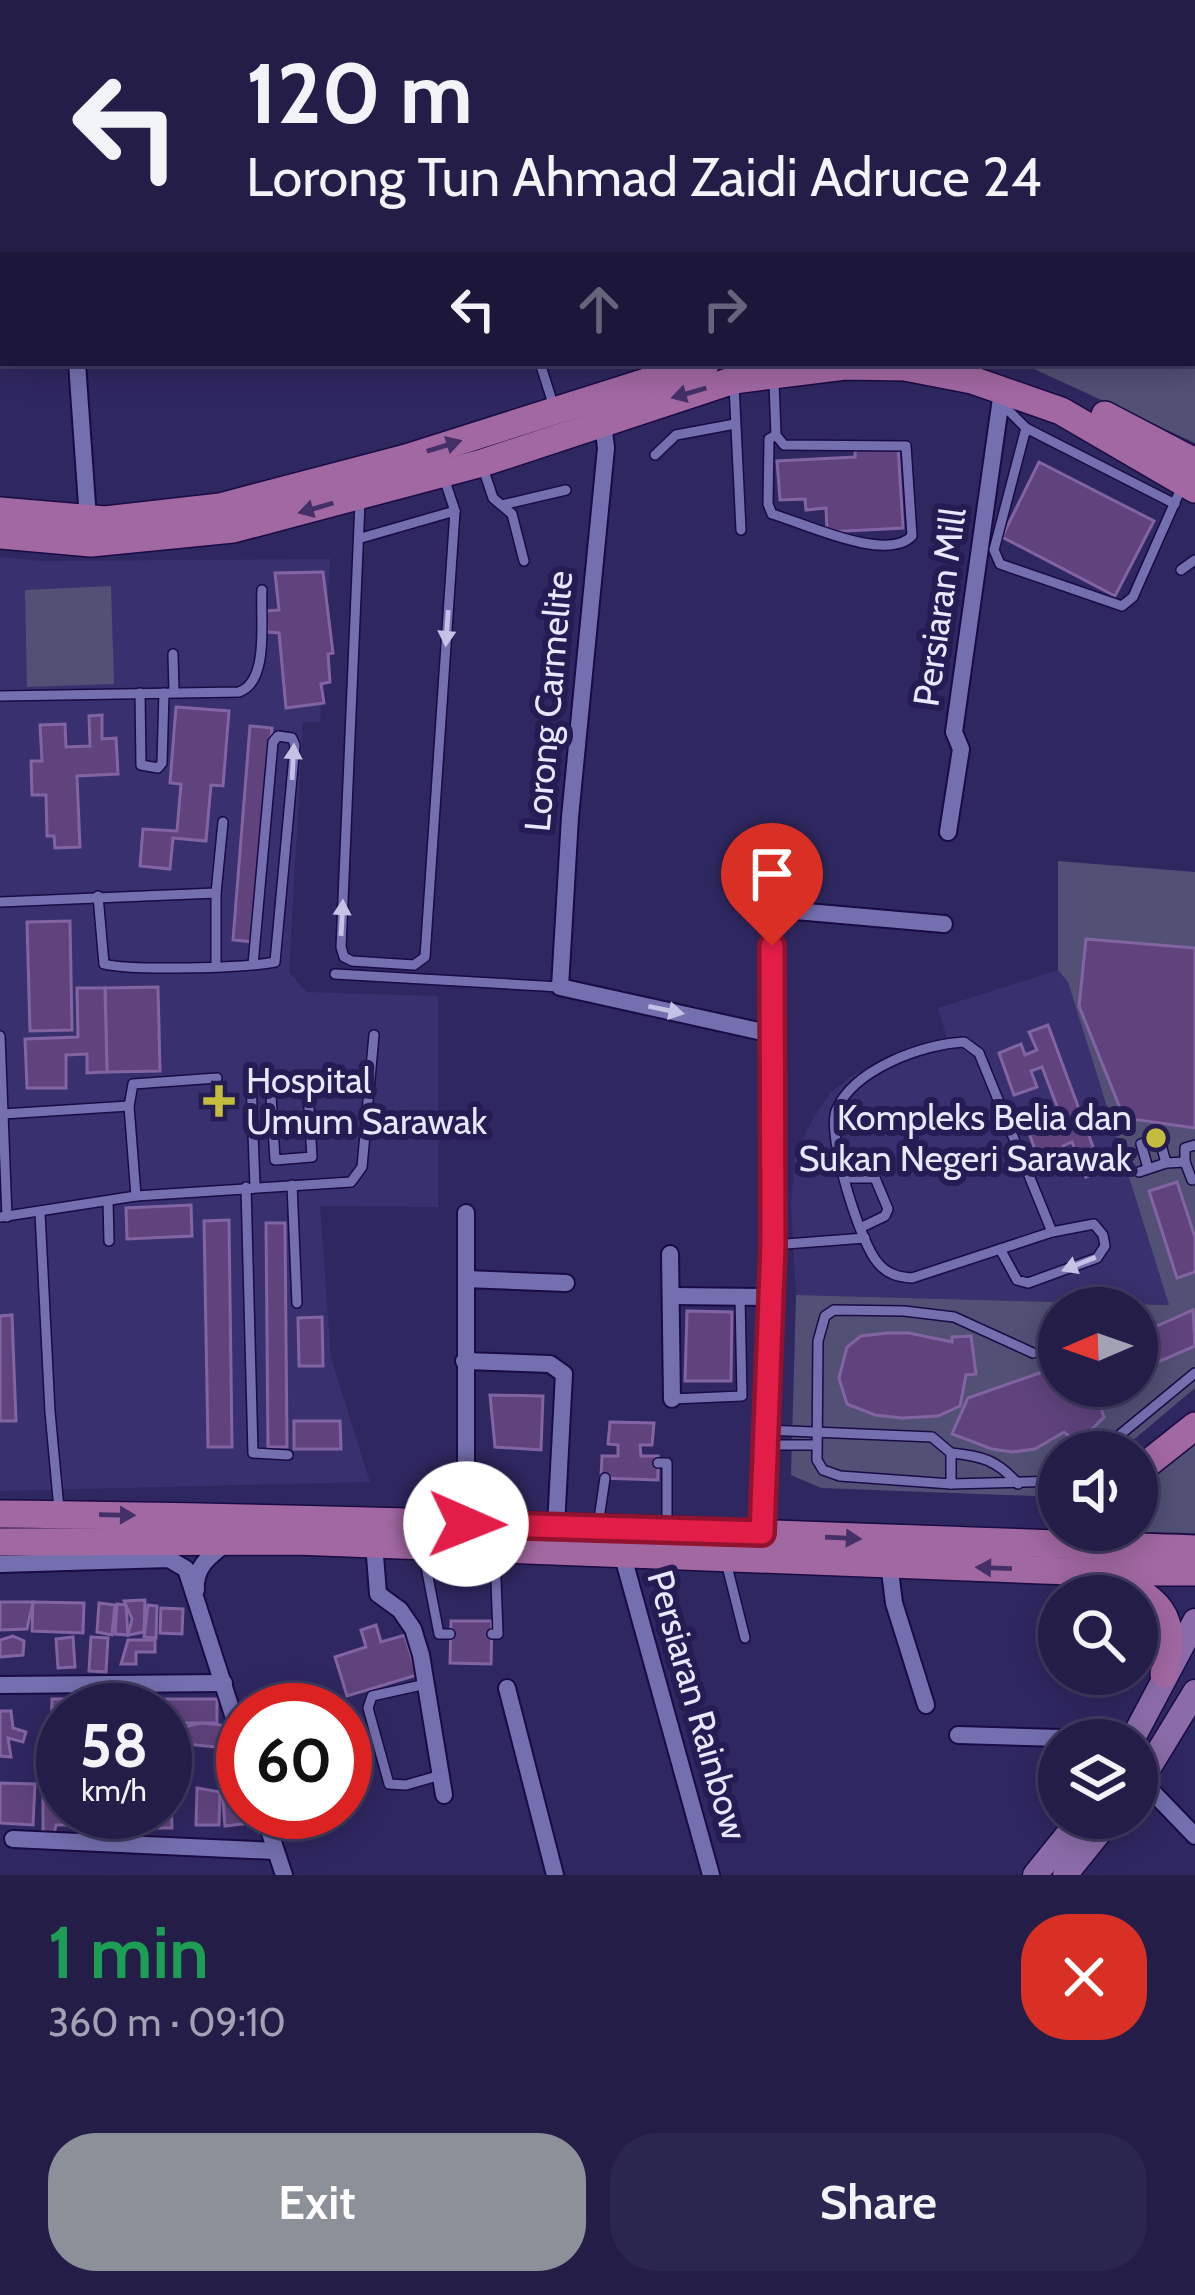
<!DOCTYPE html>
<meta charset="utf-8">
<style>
:root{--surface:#231d48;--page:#2b264f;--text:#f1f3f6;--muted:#a3a2b4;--line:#403b60;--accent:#8c9099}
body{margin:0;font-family:Cabin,sans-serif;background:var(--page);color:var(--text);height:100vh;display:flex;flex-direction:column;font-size:45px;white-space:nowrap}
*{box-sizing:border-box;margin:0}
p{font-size:39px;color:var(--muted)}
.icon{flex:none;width:66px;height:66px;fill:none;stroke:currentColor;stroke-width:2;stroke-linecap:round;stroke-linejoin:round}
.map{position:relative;height:1875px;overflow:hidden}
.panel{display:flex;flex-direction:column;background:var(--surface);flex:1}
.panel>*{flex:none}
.top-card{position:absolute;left:0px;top:0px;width:1197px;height:366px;box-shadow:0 6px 30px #0003,0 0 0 3px var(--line);background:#231d48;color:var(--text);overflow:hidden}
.needle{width:78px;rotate:268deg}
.controls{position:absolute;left:1038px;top:1287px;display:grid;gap:24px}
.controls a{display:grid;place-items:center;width:120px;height:120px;border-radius:50%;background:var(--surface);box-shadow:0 6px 30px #0003,0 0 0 3px var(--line);font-size:60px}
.speed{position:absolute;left:36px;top:1683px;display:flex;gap:24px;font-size:60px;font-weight:700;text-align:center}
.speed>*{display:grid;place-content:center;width:156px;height:156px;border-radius:50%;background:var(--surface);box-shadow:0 6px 30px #0003,0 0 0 3px var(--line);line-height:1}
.speed small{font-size:30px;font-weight:400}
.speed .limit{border:18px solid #d22;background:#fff;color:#111}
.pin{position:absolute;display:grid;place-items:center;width:102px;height:102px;color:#fff;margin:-123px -51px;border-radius:50% 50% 50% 0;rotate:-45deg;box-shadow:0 0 12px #0007}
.pin .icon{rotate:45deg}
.me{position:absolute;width:132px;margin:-66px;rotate:91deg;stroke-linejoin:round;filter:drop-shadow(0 0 9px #0008)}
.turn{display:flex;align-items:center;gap:42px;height:252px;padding:0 48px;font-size:54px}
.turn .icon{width:156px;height:156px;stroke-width:2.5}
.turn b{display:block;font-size:84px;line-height:102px}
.lanes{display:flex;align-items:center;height:114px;padding:0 48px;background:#0003;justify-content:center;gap:60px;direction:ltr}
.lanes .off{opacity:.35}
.round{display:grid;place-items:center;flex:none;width:126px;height:126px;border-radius:48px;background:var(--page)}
.head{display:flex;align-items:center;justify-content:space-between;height:204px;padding:0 48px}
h1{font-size:72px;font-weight:600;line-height:90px;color:#1e9e55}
.action{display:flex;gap:24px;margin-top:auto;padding:24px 48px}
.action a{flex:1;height:138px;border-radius:48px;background:var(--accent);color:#fff;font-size:48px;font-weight:600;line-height:138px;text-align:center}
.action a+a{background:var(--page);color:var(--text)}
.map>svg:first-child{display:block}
.built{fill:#39306f}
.green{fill:#525074;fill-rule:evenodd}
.building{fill:#60437d;stroke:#8164a1;stroke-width:3}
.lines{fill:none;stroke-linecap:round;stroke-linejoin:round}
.service-casing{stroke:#190b43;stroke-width:12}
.minor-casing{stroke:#190b43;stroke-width:20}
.secondary-casing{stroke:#190b43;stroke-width:27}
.primary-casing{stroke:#190b43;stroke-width:30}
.service{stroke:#7470b0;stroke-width:9}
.minor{stroke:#7470b0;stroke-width:16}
.secondary{stroke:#8b6ca9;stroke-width:24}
.primary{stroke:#a268a2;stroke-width:27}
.oneway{fill:#442f68}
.oneway2{fill:#c4c3e6}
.route-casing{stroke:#92132f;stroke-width:30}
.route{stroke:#e11d48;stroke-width:21}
.poi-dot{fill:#c4bc3e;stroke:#251c54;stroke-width:4.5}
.labels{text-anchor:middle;stroke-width:12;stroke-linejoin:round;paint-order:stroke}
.street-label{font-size:36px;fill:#e7e7fd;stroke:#251c54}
.poi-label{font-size:36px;fill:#e7e7fd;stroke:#251c54;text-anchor:start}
</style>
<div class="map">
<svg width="1195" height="1875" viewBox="0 0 1195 1875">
<rect width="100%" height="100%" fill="#2f2760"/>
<g class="built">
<path d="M 0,557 L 41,561 L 330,559 L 320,722 L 303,722 L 289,972 L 307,992 L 438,996 L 438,1207 L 320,1206 L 331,1358 L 370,1482 L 0,1491 Z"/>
<path d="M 1058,970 L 1068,981 L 1169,1305 L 796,1295 L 791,1204 L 795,1157 L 810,1124 L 830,1093 L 856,1073 L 949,1045 L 938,1008 Z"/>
</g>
<g class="green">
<path d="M 1122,0 L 1195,0 L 1195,443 L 1021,363 L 1194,363 L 1194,3 L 1120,3 Z"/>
<path d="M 111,586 L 114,684 L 27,687 L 25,590 Z"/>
<path d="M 1058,861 L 1195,872 L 1195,1388 L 1119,1452 L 1059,1452 L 1059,1497 L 821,1488 L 791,1475 L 796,1295 L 1169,1305 L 1068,982 L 1058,970 ZM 1059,1308 L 1137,1308 L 1137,1386 L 1059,1386 Z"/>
<path d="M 1195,1441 L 1195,1533 L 1083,1531 L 1137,1530 L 1137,1488 Z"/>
</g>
<g class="building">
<path d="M 898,445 L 903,528 L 827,532 L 826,508 L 806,510 L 805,499 L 780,500 L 777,461 L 855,457 L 855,447 Z"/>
<path d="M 1039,462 L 1154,521 L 1115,596 L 1002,537 Z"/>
<path d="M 323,572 L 333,653 L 328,654 L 330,682 L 321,684 L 324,703 L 286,708 L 279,633 L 267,632 L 266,611 L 279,610 L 275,573 Z"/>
<path d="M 176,707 L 229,711 L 223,786 L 211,785 L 206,841 L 173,838 L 170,869 L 140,866 L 143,829 L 177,831 L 181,784 L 170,783 Z"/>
<path d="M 102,715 L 102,739 L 116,738 L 118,774 L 77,776 L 80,847 L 55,848 L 54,836 L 47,836 L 46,795 L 32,795 L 31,761 L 42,761 L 40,725 L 65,724 L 66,747 L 90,746 L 89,716 Z"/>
<path d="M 250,726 L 272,728 L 254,942 L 233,940 Z"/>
<path d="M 70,921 L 72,1030 L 30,1031 L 27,922 Z"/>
<path d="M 1086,939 L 1195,948 L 1195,1128 L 1124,1118 L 1079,1006 Z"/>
<path d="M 158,987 L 160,1071 L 107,1072 L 105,988 Z"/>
<path d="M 77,988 L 105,988 L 107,1072 L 87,1073 L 87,1054 L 66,1055 L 66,1088 L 27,1088 L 25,1039 L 78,1037 Z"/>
<path d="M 1048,1025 L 1102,1171 L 1086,1177 L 1072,1142 L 1063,1146 L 1070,1164 L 1044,1174 L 1026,1125 L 1050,1116 L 1055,1129 L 1064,1125 L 1042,1067 L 1031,1071 L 1037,1087 L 1014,1095 L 999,1053 L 1021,1044 L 1025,1055 L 1037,1050 L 1029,1032 Z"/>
<path d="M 1177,1182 L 1195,1237 L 1195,1272 L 1177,1278 L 1149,1191 Z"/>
<path d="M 191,1205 L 192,1236 L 127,1239 L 126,1208 Z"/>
<path d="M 229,1220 L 232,1447 L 208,1447 L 204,1221 Z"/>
<path d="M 266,1223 L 285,1223 L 287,1447 L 268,1447 Z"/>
<path d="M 1193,1310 L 1195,1346 L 1137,1371 L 1137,1335 Z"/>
<path d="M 687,1311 L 732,1312 L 731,1381 L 685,1381 Z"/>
<path d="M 12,1315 L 16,1421 L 0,1421 L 0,1316 Z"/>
<path d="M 322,1317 L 323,1366 L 299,1366 L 298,1318 Z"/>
<path d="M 888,1333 L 909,1333 L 952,1342 L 952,1337 L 971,1336 L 976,1374 L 966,1375 L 960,1406 L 938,1416 L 902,1418 L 875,1415 L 847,1404 L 839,1378 L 847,1347 L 861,1336 Z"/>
<path d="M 1059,1353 L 1059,1386 L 1093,1386 L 1104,1417 L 1078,1443 L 1064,1432 L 1035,1449 L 1012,1452 L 992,1449 L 952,1434 L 968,1398 L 1051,1369 L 1048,1358 Z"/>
<path d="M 490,1395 L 543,1396 L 541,1450 L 495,1447 Z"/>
<path d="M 294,1421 L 340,1421 L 341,1449 L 294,1449 Z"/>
<path d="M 610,1422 L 654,1423 L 652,1445 L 640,1445 L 641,1456 L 658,1456 L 658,1480 L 601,1478 L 602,1456 L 618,1456 L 618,1445 L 608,1444 Z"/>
<path d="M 145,1600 L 144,1632 L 128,1635 L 132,1619 L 124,1601 Z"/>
<path d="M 0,1602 L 33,1602 L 27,1629 L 0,1630 Z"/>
<path d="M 33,1602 L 84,1603 L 83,1633 L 32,1631 Z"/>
<path d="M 99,1603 L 115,1605 L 112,1635 L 97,1632 Z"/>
<path d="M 117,1604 L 126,1605 L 128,1635 L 115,1634 Z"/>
<path d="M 148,1605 L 157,1606 L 156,1638 L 144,1637 Z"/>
<path d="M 161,1608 L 183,1609 L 182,1634 L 160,1633 Z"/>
<path d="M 451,1621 L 492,1621 L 491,1664 L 450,1663 Z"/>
<path d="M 376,1625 L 381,1642 L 405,1635 L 417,1675 L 347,1696 L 335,1657 L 366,1647 L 361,1630 Z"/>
<path d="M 13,1636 L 24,1641 L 23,1655 L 0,1657 L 0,1640 Z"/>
<path d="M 73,1637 L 75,1667 L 58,1668 L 56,1639 Z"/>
<path d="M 91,1637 L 108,1638 L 106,1672 L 89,1671 Z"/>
<path d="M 128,1640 L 155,1640 L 155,1652 L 136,1652 L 136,1664 L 121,1664 Z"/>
<path d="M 52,1699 L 79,1699 L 79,1710 L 63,1710 L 63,1741 L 51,1741 Z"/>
<path d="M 158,1699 L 217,1699 L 217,1723 L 165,1723 L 165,1710 L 158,1710 Z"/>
<path d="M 0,1711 L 11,1711 L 13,1728 L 26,1732 L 23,1742 L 8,1738 L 11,1757 L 0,1756 Z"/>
<path d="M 202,1723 L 229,1726 L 227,1748 L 186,1744 L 185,1749 L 165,1747 L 165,1731 Z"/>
<path d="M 43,1780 L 63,1780 L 63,1812 L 81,1812 L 81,1825 L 56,1825 L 54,1834 L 43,1834 Z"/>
<path d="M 0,1783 L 35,1784 L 33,1825 L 0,1823 Z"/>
<path d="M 197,1788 L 220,1792 L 219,1825 L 196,1825 Z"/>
<path d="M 240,1788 L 243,1824 L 225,1826 L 222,1790 Z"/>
<path d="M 165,1791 L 171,1791 L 172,1828 L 156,1828 L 155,1812 L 165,1812 Z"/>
</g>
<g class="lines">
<g class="service-casing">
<g id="service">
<path d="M 540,363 L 554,407"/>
<path d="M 774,382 L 776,435 L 784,445 L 906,446 L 912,536 C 886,563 804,523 772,514 L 768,504 L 769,439 L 776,435"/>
<path d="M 734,385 L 741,530"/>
<path d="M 1001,403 L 1026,428 L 994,550 L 1000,564 L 1122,606 L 1133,597 L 1183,484"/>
<path d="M 1026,428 L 1175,504"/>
<path d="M 655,455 L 676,435 L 735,424"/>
<path d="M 483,468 L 493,498 L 512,514 L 524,561"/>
<path d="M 360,502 L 341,947 L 344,957 L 352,961 L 414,965 L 425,957 L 455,511 L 444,478"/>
<path d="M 502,505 L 566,490"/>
<path d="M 361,538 L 455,511"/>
<path d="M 1181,570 L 1195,560"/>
<path d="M 173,654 L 174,692"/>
<path d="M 140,693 L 141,765 L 158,768 L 162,763 L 164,693"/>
<path d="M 0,696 L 239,692 C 270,681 260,618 262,590"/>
<path d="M 98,896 L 104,964 C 132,971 245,968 275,962 L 295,745 L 292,738 L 278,736 L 273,742 L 253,965"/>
<path d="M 0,902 L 216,893"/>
<path d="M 216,965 L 216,893 L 223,822"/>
<path d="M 335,974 L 560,987"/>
<path d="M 0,1036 L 7,1217"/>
<path d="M 964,1042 L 979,1053 L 1052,1232 L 912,1278 C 898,1277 887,1274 878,1263 C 860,1243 827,1137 836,1111 C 853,1069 923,1044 964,1042 Z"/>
<path d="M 3,1114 L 129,1106"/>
<path d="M 1185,1162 L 1185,1148 L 1195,1145"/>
<path d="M 1148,1168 L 1141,1144 L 1153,1140 L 1161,1144 L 1166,1163"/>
<path d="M 1139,1172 L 1166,1163 L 1185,1162 L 1192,1180"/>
<path d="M 845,1178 L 875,1178 L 888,1209 L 885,1216 L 862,1227"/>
<path d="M 292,1185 L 297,1303"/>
<path d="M 246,1187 L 253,1453 L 288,1455"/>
<path d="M 255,1187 L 251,1079 L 270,1079 L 275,1160 L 312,1157 L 307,1075"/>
<path d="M 136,1196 L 129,1106 L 133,1084 L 217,1078"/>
<path d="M 108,1201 L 109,1241"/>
<path d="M 40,1213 L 50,1412 L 59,1509"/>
<path d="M 0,1217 L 136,1196 L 351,1182 L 362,1167 L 374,1035"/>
<path d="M 773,1245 L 865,1238"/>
<path d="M 1000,1249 L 1017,1280 L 1028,1283 L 1097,1258 L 1105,1246 L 1103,1235 L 1094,1224 L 1052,1232"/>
<path d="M 1033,1353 L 954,1317 L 904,1311 L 834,1310 L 825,1316 L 818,1341 L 817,1460 L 823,1470 L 840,1476 L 951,1484 L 1059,1481"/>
<path d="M 672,1399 L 742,1396 L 740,1297"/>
<path d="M 766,1430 L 932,1437 L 951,1453 L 951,1484"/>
<path d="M 766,1445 L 816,1445"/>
<path d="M 1099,1452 L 1195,1373"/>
<path d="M 951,1453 C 982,1456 997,1460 1018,1484"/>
<path d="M 658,1463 L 667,1463 L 667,1527"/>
<path d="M 598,1526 L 605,1478"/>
<path d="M 423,1551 L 439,1634 L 450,1634"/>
<path d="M 726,1562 L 745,1638"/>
<path d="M 492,1634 L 498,1634 L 495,1554"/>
<path d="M 426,1684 L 372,1696 L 368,1708 L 389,1784 L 406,1785 L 441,1775"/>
</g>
</g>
<g class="minor-casing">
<g id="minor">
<path d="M 321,3 L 323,0"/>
<path d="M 944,3 L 944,0"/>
<path d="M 77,363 L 88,519"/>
<path d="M 603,423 L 606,448 L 570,817 L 560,987 L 772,1034"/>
<path d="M 948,832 L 961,749 L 954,732 L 1002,391"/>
<path d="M 773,909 L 944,924"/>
<path d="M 670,1254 L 672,1399"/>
<path d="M 466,1279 L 566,1283"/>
<path d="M 672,1296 L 769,1297"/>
<path d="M 464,1361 L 550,1364 L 564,1374 L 556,1526"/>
<path d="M 466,1524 L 466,1213"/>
<path d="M 762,1533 L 773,1245 L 771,836"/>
<path d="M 374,1543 L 378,1594 L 400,1610 L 413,1629 L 421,1655 L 444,1795"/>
<path d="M 622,1553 L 711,1875"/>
<path d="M 889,1563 L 894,1603 L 926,1705"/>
<path d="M 0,1564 L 169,1559 L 186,1569 L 243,1746"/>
<path d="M 196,1590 C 194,1566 211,1555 229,1541"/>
<path d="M 0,1685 L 224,1683"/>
<path d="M 507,1688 L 555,1875"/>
<path d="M 958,1735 L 1132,1740"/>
<path d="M 1142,1781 L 1195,1836"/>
<path d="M 263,1812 L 284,1875"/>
<path d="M 13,1839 L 275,1851"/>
</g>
</g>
<g class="secondary-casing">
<g id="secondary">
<path d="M 1132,1740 L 1195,1621"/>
<path d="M 1137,1787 L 1195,1692"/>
<path d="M 1035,1875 L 1081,1818"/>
<path d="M 1065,1875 L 1111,1818"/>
</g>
</g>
<g class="primary-casing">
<g id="primary">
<path d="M 1105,415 L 1195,462"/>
<path d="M 0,511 L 105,520 L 220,507 L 406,458 L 706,363"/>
<path d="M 0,535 L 91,543 L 233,529 L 482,463 L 734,380 L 845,366 L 905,367 L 972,380 L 1061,411 L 1195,489"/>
<path d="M 1137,1472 L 1195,1426"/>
<path d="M 0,1514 C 399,1518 797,1535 1195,1549"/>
<path d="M 0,1542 L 296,1541 L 1095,1572 L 1195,1572"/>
<path d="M 1105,1576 C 1159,1598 1179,1614 1164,1674"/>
</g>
</g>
<use href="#service" class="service"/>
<use href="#minor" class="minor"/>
<use href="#secondary" class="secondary"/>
<use href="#primary" class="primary"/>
</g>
<defs><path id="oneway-solid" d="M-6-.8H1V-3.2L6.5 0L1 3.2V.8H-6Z" transform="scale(3)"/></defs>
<g class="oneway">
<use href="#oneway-solid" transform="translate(689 393) rotate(164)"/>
<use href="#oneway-solid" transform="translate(444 446) rotate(-17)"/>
<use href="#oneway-solid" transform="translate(316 508) rotate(164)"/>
<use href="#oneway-solid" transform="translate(117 1515) rotate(1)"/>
<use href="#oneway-solid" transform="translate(843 1538) rotate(3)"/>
<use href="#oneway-solid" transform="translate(994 1568) rotate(-178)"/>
</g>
<g class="oneway2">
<use href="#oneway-solid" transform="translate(447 628) rotate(94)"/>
<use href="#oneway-solid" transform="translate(293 762) rotate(-87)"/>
<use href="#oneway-solid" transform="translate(342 918) rotate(-87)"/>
<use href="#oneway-solid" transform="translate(666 1010) rotate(12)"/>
<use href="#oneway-solid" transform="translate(1079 1264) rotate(158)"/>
</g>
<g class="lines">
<g class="route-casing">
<path id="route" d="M 466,1524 L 762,1533 L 773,1245 L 772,946"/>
</g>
<use href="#route" class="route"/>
</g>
<g class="poi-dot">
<path d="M213 1083h12v12h12v12h-12v12h-12v-12h-12v-12h12z"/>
<circle cx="1156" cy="1138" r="12"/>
</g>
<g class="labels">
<g class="street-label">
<text transform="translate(939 607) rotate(-82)" y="13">Persiaran Mill</text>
<text transform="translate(548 701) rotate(-85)" y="13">Lorong Carmelite</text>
<text transform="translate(698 1705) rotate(74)" y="13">Persiaran Rainbow</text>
</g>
<g class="poi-label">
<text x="246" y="1093">Hospital<tspan x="246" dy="41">Umum Sarawak</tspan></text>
<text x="1132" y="1130" text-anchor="end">Kompleks Belia dan<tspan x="1132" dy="41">Sukan Negeri Sarawak</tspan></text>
</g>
</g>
</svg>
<div class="controls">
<a><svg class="needle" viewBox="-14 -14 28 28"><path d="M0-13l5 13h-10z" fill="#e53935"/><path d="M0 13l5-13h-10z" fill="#a3a2b4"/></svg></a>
<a><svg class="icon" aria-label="sound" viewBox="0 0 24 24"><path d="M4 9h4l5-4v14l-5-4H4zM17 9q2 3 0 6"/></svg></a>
<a><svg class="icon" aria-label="search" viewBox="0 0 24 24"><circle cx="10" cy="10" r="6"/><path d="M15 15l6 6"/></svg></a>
<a><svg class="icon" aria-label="layers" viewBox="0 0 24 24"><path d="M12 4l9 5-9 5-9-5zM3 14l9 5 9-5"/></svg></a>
</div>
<div class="speed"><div>58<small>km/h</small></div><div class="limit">60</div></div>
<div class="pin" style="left:772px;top:946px;background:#d93025"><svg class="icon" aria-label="arrive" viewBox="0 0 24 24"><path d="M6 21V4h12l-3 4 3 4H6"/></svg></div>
<svg class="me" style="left:466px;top:1524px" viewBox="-20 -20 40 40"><circle r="19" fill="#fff"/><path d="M0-13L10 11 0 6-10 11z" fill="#e11d48"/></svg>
<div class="top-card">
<div class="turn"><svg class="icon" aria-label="left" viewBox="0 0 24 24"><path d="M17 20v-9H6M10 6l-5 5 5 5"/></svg><div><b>120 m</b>Lorong Tun Ahmad Zaidi Adruce 24</div></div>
<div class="lanes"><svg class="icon" aria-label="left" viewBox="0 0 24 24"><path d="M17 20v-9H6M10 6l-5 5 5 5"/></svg><svg class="icon off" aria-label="ahead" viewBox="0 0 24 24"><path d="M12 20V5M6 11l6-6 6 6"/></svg><svg class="icon off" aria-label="right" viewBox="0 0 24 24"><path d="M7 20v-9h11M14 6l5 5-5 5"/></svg></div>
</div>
</div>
<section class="panel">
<div class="head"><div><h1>1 min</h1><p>360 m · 09:10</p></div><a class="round" style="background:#d93025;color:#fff"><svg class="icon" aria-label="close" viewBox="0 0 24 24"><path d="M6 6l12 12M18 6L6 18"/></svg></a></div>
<div class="action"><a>Exit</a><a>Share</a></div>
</section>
